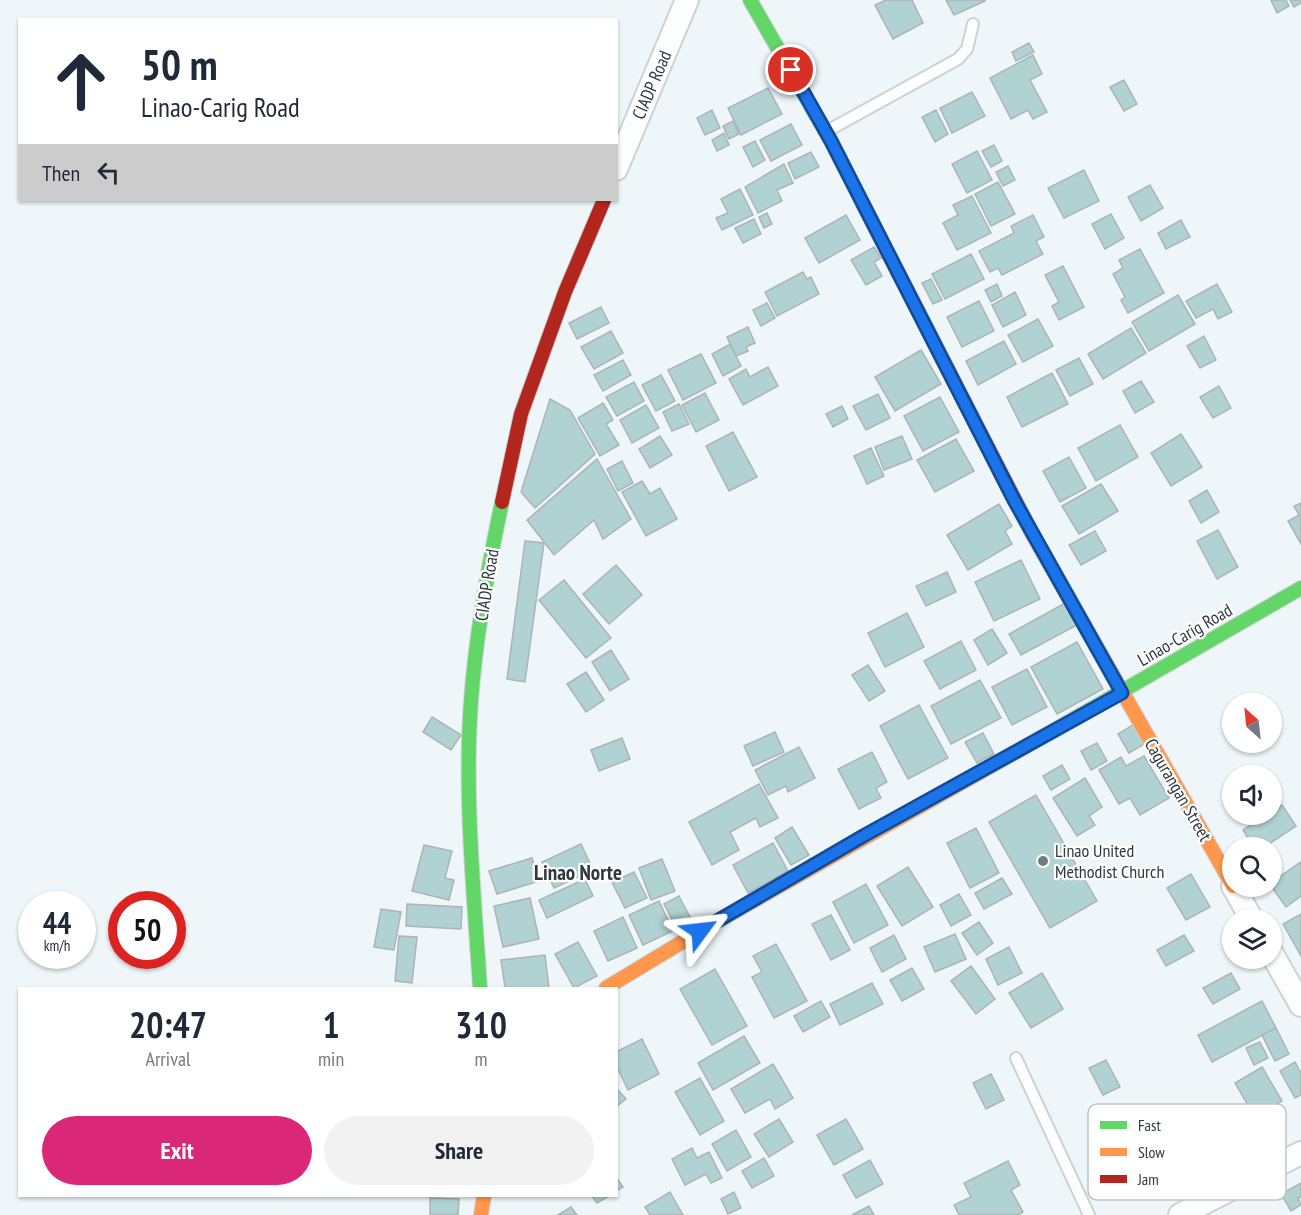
<!DOCTYPE html>
<style>
:root{--surface:#fff;--page:#f2f2f3;--text:#1f2937;--muted:#747a83;--accent:#db2777}
body{margin:0;font-family:"PT Sans Narrow",sans-serif;background:var(--page);color:var(--text);height:100vh;display:flex;flex-direction:column;font-size:22px;white-space:nowrap}
*{box-sizing:border-box;margin:0}
p{font-size:20px;color:var(--muted)}
.icon{flex:none;width:33px;height:33px;fill:none;stroke:currentColor;stroke-width:2;stroke-linecap:round;stroke-linejoin:round}
.map{position:relative;flex:1;overflow:hidden}
.panel{position:absolute;left:18px;top:987px;width:600px;height:210px;display:flex;flex-direction:column;background:var(--surface);border-radius:0px;box-shadow:0 2px 4px #0004}
.panel>*{flex:none}
.banner{position:absolute;left:18px;top:18px;width:600px;height:183px;border-radius:0px;box-shadow:0 2px 4px #0004;background:#fff;color:var(--text);overflow:hidden}
.needle{width:39px;rotate:333deg}
.buttons{position:absolute;left:1222px;top:693px;display:grid;gap:12px}
.buttons a{display:grid;place-items:center;width:60px;height:60px;border-radius:50%;background:var(--surface);box-shadow:0 2px 4px #0004;font-size:30px}
.speed{position:absolute;left:18px;top:891px;display:flex;gap:12px;font-size:30px;font-weight:700;text-align:center}
.speed>*{display:grid;place-content:center;width:78px;height:78px;border-radius:50%;background:var(--surface);box-shadow:0 2px 4px #0004;line-height:1}
.speed small{font-size:15px;font-weight:400}
.speed .limit{border:9px solid #d22;background:#fff;color:#111}
.pin{position:absolute;display:grid;place-items:center;width:51px;height:51px;color:#fff;margin:-26px;border:3px solid #fff;border-radius:50%;box-shadow:0 2px 6px #0007}
.me{position:absolute;width:66px;margin:-33px;rotate:60deg;stroke-linejoin:round;filter:drop-shadow(0 0 4px #0008)}
.turn{display:flex;align-items:center;gap:21px;height:126px;padding:0 24px;font-size:27px}
.turn .icon{width:78px;height:78px;stroke-width:2.5}
.turn b{display:block;font-size:42px;line-height:51px}
.then{display:flex;align-items:center;height:57px;padding:0 24px;background:#0003;gap:12px;font-size:22px}
.eta{display:flex;justify-content:space-evenly;align-items:center;height:102px;text-align:center}
.eta b{font-size:36px;font-weight:800;line-height:42px}
.cta{display:flex;gap:12px;margin-top:auto;padding:12px 24px}
.cta a{flex:1;height:69px;border-radius:36px;background:var(--accent);color:#fff;font-size:24px;font-weight:800;line-height:69px;text-align:center}
.cta a+a{background:var(--page);color:var(--text)}
.map>svg:first-child{display:block}
.building{fill:#b0d2d3;stroke:#acb4b6;stroke-width:1.5}
.lines{fill:none;stroke-linecap:round;stroke-linejoin:round}
.lane-casing{stroke:#cbd3d7;stroke-width:14}
.street-casing{stroke:#cbd3d7;stroke-width:26}
.fast-casing{stroke:#cbd3d7;stroke-width:16}
.slow-casing{stroke:#cbd3d7;stroke-width:16}
.jam-casing{stroke:#cbd3d7;stroke-width:16}
.lane{stroke:#fcfefe;stroke-width:10}
.street{stroke:#fcfefe;stroke-width:22}
.fast{stroke:#63d668;stroke-width:14}
.slow{stroke:#ff974d;stroke-width:14}
.jam{stroke:#b3261e;stroke-width:14}
.route-casing{stroke:#114b97;stroke-width:15}
.route{stroke:#1a73e8;stroke-width:10}
.poi-dot{fill:#727b7f;stroke:#fff;stroke-width:2}
.labels{text-anchor:middle;stroke-width:4.5;stroke-linejoin:round;paint-order:stroke}
.street-label{font-size:18px;fill:#30393d;stroke:#fff}
.poi-label{font-size:18px;fill:#30393d;stroke:#fff;text-anchor:start}
.quarter-label{font-size:21px;font-weight:bold;fill:#30393d;stroke:#fff}
.key{fill:#fff;stroke:#c1c4c5;stroke-width:1.5}
.key-label{font-size:16px;fill:#30393d}
</style>
<div class="map">
<svg width="1301" height="1215" viewBox="0 0 1301 1215">
<rect width="100%" height="100%" fill="#eef6fa"/>
<g class="building">
<path d="M 886,0 L 912,0 L 923,23 L 893,39 L 875,5 Z"/>
<path d="M 946,0 L 985,0 L 985,1 L 954,15 Z"/>
<path d="M 1271,0 L 1286,0 L 1289,6 L 1277,13 Z"/>
<path d="M 1290,0 L 1301,0 L 1301,3 L 1294,7 Z"/>
<path d="M 1029,43 L 1034,52 L 1016,61 L 1012,52 Z"/>
<path d="M 1033,55 L 1042,74 L 1030,80 L 1047,112 L 1033,119 L 1028,110 L 1011,119 L 990,78 Z"/>
<path d="M 1124,80 L 1137,104 L 1124,111 L 1110,87 Z"/>
<path d="M 768,88 L 782,114 L 741,135 L 728,108 Z"/>
<path d="M 972,92 L 985,116 L 952,133 L 940,108 Z"/>
<path d="M 712,110 L 720,128 L 705,135 L 697,118 Z"/>
<path d="M 936,110 L 948,134 L 935,142 L 922,117 Z"/>
<path d="M 733,121 L 739,134 L 729,139 L 723,126 Z"/>
<path d="M 791,124 L 802,145 L 771,161 L 760,140 Z"/>
<path d="M 724,133 L 729,145 L 717,151 L 712,140 Z"/>
<path d="M 755,141 L 765,160 L 753,167 L 743,147 Z"/>
<path d="M 994,145 L 1002,161 L 991,167 L 982,151 Z"/>
<path d="M 977,151 L 992,180 L 967,193 L 952,164 Z"/>
<path d="M 811,152 L 819,167 L 795,179 L 788,163 Z"/>
<path d="M 784,164 L 793,183 L 777,190 L 782,201 L 758,213 L 745,187 Z"/>
<path d="M 1008,166 L 1015,180 L 1003,186 L 996,172 Z"/>
<path d="M 1084,170 L 1099,201 L 1064,218 L 1048,188 Z"/>
<path d="M 998,182 L 1015,214 L 991,226 L 975,194 Z"/>
<path d="M 1150,185 L 1163,208 L 1141,221 L 1128,197 Z"/>
<path d="M 740,189 L 753,215 L 722,230 L 716,218 L 728,213 L 721,199 Z"/>
<path d="M 972,196 L 991,233 L 957,250 L 943,223 L 958,215 L 953,205 Z"/>
<path d="M 767,213 L 772,224 L 764,228 L 759,217 Z"/>
<path d="M 1111,214 L 1124,238 L 1105,249 L 1092,224 Z"/>
<path d="M 846,215 L 860,240 L 819,263 L 805,238 Z"/>
<path d="M 1033,215 L 1044,237 L 1036,241 L 1043,254 L 1002,275 L 998,268 L 990,272 L 979,251 L 1014,233 L 1011,226 Z"/>
<path d="M 754,219 L 761,234 L 743,243 L 735,228 Z"/>
<path d="M 1181,220 L 1190,237 L 1166,249 L 1158,233 Z"/>
<path d="M 874,247 L 881,258 L 874,262 L 882,276 L 866,285 L 851,260 Z"/>
<path d="M 1140,249 L 1164,293 L 1128,313 L 1121,300 L 1125,297 L 1113,274 L 1123,268 L 1119,260 Z"/>
<path d="M 971,254 L 984,279 L 945,299 L 932,274 Z"/>
<path d="M 1063,266 L 1084,307 L 1059,320 L 1052,306 L 1059,302 L 1045,275 Z"/>
<path d="M 803,272 L 807,279 L 811,277 L 819,294 L 777,316 L 765,292 Z"/>
<path d="M 931,279 L 942,300 L 933,304 L 922,283 Z"/>
<path d="M 997,284 L 1002,296 L 991,302 L 985,290 Z"/>
<path d="M 1217,284 L 1232,312 L 1218,319 L 1213,309 L 1196,318 L 1186,301 Z"/>
<path d="M 1015,292 L 1026,315 L 1003,327 L 992,305 Z"/>
<path d="M 1178,295 L 1195,324 L 1149,351 L 1132,322 Z"/>
<path d="M 979,301 L 994,331 L 962,347 L 947,317 Z"/>
<path d="M 767,303 L 775,318 L 761,326 L 753,310 Z"/>
<path d="M 601,307 L 609,323 L 577,339 L 569,323 Z"/>
<path d="M 1038,319 L 1053,346 L 1023,362 L 1008,335 Z"/>
<path d="M 748,327 L 755,343 L 746,347 L 748,351 L 736,356 L 727,337 Z"/>
<path d="M 1131,328 L 1146,353 L 1103,379 L 1088,354 Z"/>
<path d="M 611,331 L 623,353 L 594,369 L 581,347 Z"/>
<path d="M 1204,336 L 1216,360 L 1200,368 L 1187,346 Z"/>
<path d="M 1004,341 L 1016,364 L 978,385 L 966,361 Z"/>
<path d="M 730,344 L 741,366 L 723,376 L 712,354 Z"/>
<path d="M 921,350 L 941,384 L 895,411 L 875,377 Z"/>
<path d="M 701,354 L 716,383 L 683,400 L 668,370 Z"/>
<path d="M 1079,358 L 1093,384 L 1070,396 L 1056,370 Z"/>
<path d="M 623,360 L 631,375 L 603,391 L 594,375 Z"/>
<path d="M 768,367 L 778,386 L 743,405 L 729,379 L 746,369 L 750,377 Z"/>
<path d="M 1052,373 L 1068,404 L 1022,427 L 1007,397 Z"/>
<path d="M 661,375 L 675,401 L 656,411 L 642,385 Z"/>
<path d="M 1141,381 L 1154,402 L 1135,413 L 1123,391 Z"/>
<path d="M 634,382 L 644,401 L 617,416 L 606,397 Z"/>
<path d="M 1219,386 L 1231,408 L 1213,418 L 1200,397 Z"/>
<path d="M 705,393 L 719,420 L 696,432 L 682,405 Z"/>
<path d="M 878,394 L 890,418 L 866,430 L 853,406 Z"/>
<path d="M 940,397 L 959,432 L 923,451 L 904,416 Z"/>
<path d="M 550,399 L 570,410 L 595,454 L 535,508 L 521,492 Z"/>
<path d="M 603,403 L 613,420 L 606,424 L 619,445 L 600,456 L 578,418 Z"/>
<path d="M 679,404 L 689,424 L 672,431 L 663,412 Z"/>
<path d="M 646,405 L 659,428 L 632,443 L 620,420 Z"/>
<path d="M 842,406 L 848,419 L 833,427 L 826,414 Z"/>
<path d="M 1120,425 L 1138,457 L 1096,481 L 1078,448 Z"/>
<path d="M 733,432 L 757,477 L 729,491 L 706,446 Z"/>
<path d="M 1181,434 L 1202,467 L 1171,486 L 1151,453 Z"/>
<path d="M 660,436 L 672,455 L 650,468 L 639,449 Z"/>
<path d="M 902,436 L 912,459 L 884,470 L 875,447 Z"/>
<path d="M 956,439 L 974,471 L 935,492 L 917,460 Z"/>
<path d="M 871,448 L 884,476 L 867,484 L 854,456 Z"/>
<path d="M 1069,457 L 1086,488 L 1060,502 L 1043,471 Z"/>
<path d="M 597,459 L 631,519 L 603,539 L 594,520 L 554,555 L 527,520 Z"/>
<path d="M 622,461 L 633,483 L 618,491 L 607,469 Z"/>
<path d="M 642,481 L 650,494 L 660,488 L 677,519 L 646,536 L 622,492 Z"/>
<path d="M 1101,484 L 1118,511 L 1079,534 L 1062,506 Z"/>
<path d="M 1207,490 L 1219,512 L 1201,523 L 1189,501 Z"/>
<path d="M 1301,503 L 1301,544 L 1288,521 L 1299,515 L 1294,506 Z"/>
<path d="M 999,504 L 1012,526 L 1005,531 L 1012,544 L 968,570 L 947,535 Z"/>
<path d="M 1218,530 L 1238,567 L 1217,579 L 1197,541 Z"/>
<path d="M 1095,531 L 1106,551 L 1081,565 L 1069,545 Z"/>
<path d="M 525,541 L 544,543 L 525,682 L 507,679 Z"/>
<path d="M 1021,560 L 1040,599 L 994,621 L 975,582 Z"/>
<path d="M 616,565 L 642,595 L 609,624 L 583,594 Z"/>
<path d="M 947,572 L 956,592 L 926,606 L 916,586 Z"/>
<path d="M 564,580 L 611,638 L 586,658 L 539,600 Z"/>
<path d="M 1065,603 L 1077,625 L 1021,655 L 1009,634 Z"/>
<path d="M 907,613 L 924,647 L 885,667 L 868,633 Z"/>
<path d="M 992,629 L 1007,653 L 988,665 L 974,640 Z"/>
<path d="M 961,641 L 976,670 L 940,689 L 924,661 Z"/>
<path d="M 1077,642 L 1103,689 L 1057,714 L 1031,667 Z"/>
<path d="M 611,650 L 629,679 L 610,691 L 592,662 Z"/>
<path d="M 868,665 L 885,691 L 869,701 L 852,675 Z"/>
<path d="M 1027,669 L 1047,707 L 1012,725 L 992,687 Z"/>
<path d="M 586,672 L 604,700 L 586,712 L 567,684 Z"/>
<path d="M 980,680 L 1001,718 L 951,744 L 931,706 Z"/>
<path d="M 919,705 L 948,758 L 908,779 L 880,726 Z"/>
<path d="M 432,717 L 461,735 L 451,750 L 423,732 Z"/>
<path d="M 1136,723 L 1146,743 L 1129,753 L 1118,734 Z"/>
<path d="M 775,732 L 784,752 L 753,766 L 744,746 Z"/>
<path d="M 983,733 L 994,754 L 977,763 L 965,742 Z"/>
<path d="M 622,738 L 630,759 L 599,771 L 591,750 Z"/>
<path d="M 1097,743 L 1107,761 L 1091,770 L 1081,751 Z"/>
<path d="M 799,747 L 815,778 L 788,792 L 786,786 L 768,795 L 755,770 Z"/>
<path d="M 872,752 L 887,782 L 876,788 L 881,798 L 859,809 L 838,769 Z"/>
<path d="M 1144,756 L 1169,798 L 1140,815 L 1130,798 L 1119,804 L 1099,770 L 1121,757 L 1126,766 Z"/>
<path d="M 1062,765 L 1070,779 L 1051,790 L 1043,776 Z"/>
<path d="M 1085,778 L 1102,807 L 1089,816 L 1095,825 L 1077,836 L 1053,798 Z"/>
<path d="M 759,784 L 778,818 L 760,827 L 756,818 L 730,832 L 739,850 L 712,865 L 689,822 Z"/>
<path d="M 1036,795 L 1097,901 L 1050,928 L 989,822 Z"/>
<path d="M 1282,805 L 1296,826 L 1263,848 L 1254,848 L 1243,830 L 1268,814 L 1272,814 Z"/>
<path d="M 792,827 L 809,855 L 791,865 L 775,838 Z"/>
<path d="M 976,828 L 999,873 L 970,888 L 947,843 Z"/>
<path d="M 773,843 L 788,871 L 748,893 L 733,865 Z"/>
<path d="M 581,844 L 593,870 L 554,888 L 542,862 Z"/>
<path d="M 424,845 L 452,851 L 445,878 L 454,880 L 449,900 L 412,891 Z"/>
<path d="M 532,858 L 539,881 L 497,894 L 489,871 Z"/>
<path d="M 662,859 L 675,891 L 651,900 L 639,868 Z"/>
<path d="M 1301,862 L 1301,896 L 1286,907 L 1271,886 L 1272,882 Z"/>
<path d="M 908,867 L 933,907 L 902,926 L 877,886 Z"/>
<path d="M 634,872 L 647,898 L 625,908 L 612,882 Z"/>
<path d="M 1191,874 L 1210,907 L 1186,920 L 1167,888 Z"/>
<path d="M 1002,878 L 1012,894 L 984,909 L 975,893 Z"/>
<path d="M 585,879 L 593,896 L 547,918 L 539,900 Z"/>
<path d="M 866,884 L 888,925 L 854,943 L 833,902 Z"/>
<path d="M 959,894 L 971,915 L 951,926 L 940,905 Z"/>
<path d="M 679,896 L 693,923 L 678,931 L 664,904 Z"/>
<path d="M 530,898 L 539,939 L 503,947 L 494,906 Z"/>
<path d="M 659,901 L 673,931 L 643,945 L 629,915 Z"/>
<path d="M 407,904 L 462,907 L 461,929 L 406,926 Z"/>
<path d="M 381,909 L 401,912 L 394,950 L 374,947 Z"/>
<path d="M 1301,914 L 1301,956 L 1283,924 Z"/>
<path d="M 831,915 L 850,950 L 831,960 L 812,924 Z"/>
<path d="M 623,917 L 637,948 L 608,961 L 594,931 Z"/>
<path d="M 979,922 L 993,943 L 977,955 L 962,933 Z"/>
<path d="M 955,934 L 966,959 L 935,972 L 924,947 Z"/>
<path d="M 894,935 L 906,959 L 882,972 L 870,948 Z"/>
<path d="M 1184,935 L 1194,951 L 1166,966 L 1157,950 Z"/>
<path d="M 399,936 L 417,937 L 412,983 L 395,981 Z"/>
<path d="M 578,942 L 597,976 L 574,988 L 555,954 Z"/>
<path d="M 776,944 L 807,1001 L 774,1018 L 752,977 L 762,972 L 753,956 Z"/>
<path d="M 1009,947 L 1022,973 L 998,985 L 986,959 Z"/>
<path d="M 545,955 L 549,988 L 505,988 L 501,960 Z"/>
<path d="M 971,966 L 995,999 L 976,1014 L 951,981 Z"/>
<path d="M 912,968 L 924,989 L 902,1001 L 890,980 Z"/>
<path d="M 715,969 L 747,1026 L 712,1045 L 680,989 Z"/>
<path d="M 1042,973 L 1063,1009 L 1031,1028 L 1009,993 Z"/>
<path d="M 1231,973 L 1240,989 L 1213,1004 L 1203,988 Z"/>
<path d="M 872,983 L 883,1004 L 840,1025 L 830,1004 Z"/>
<path d="M 821,1001 L 830,1017 L 803,1032 L 794,1016 Z"/>
<path d="M 1262,1001 L 1276,1028 L 1212,1062 L 1198,1035 Z"/>
<path d="M 1276,1028 L 1289,1054 L 1275,1061 L 1262,1035 Z"/>
<path d="M 744,1036 L 760,1063 L 713,1090 L 698,1063 Z"/>
<path d="M 642,1039 L 659,1074 L 628,1090 L 616,1065 L 616,1052 Z"/>
<path d="M 1260,1042 L 1268,1058 L 1254,1065 L 1246,1048 Z"/>
<path d="M 1106,1060 L 1120,1087 L 1103,1095 L 1089,1068 Z"/>
<path d="M 1295,1062 L 1301,1073 L 1301,1095 L 1295,1098 L 1280,1071 Z"/>
<path d="M 773,1064 L 793,1098 L 775,1109 L 770,1099 L 745,1113 L 731,1089 Z"/>
<path d="M 1262,1067 L 1282,1101 L 1255,1117 L 1235,1083 Z"/>
<path d="M 991,1074 L 1004,1100 L 986,1109 L 973,1083 Z"/>
<path d="M 700,1078 L 724,1121 L 700,1135 L 675,1092 Z"/>
<path d="M 616,1088 L 626,1099 L 616,1107 Z"/>
<path d="M 779,1119 L 793,1142 L 769,1157 L 754,1134 Z"/>
<path d="M 846,1119 L 863,1149 L 834,1165 L 817,1135 Z"/>
<path d="M 736,1130 L 751,1157 L 727,1171 L 712,1144 Z"/>
<path d="M 692,1148 L 697,1158 L 709,1152 L 722,1178 L 711,1183 L 706,1174 L 685,1185 L 672,1159 Z"/>
<path d="M 764,1158 L 774,1176 L 752,1188 L 742,1171 Z"/>
<path d="M 870,1160 L 883,1184 L 856,1198 L 843,1175 Z"/>
<path d="M 1008,1161 L 1020,1185 L 1011,1190 L 1023,1212 L 1018,1215 L 959,1215 L 954,1205 L 971,1197 L 964,1183 Z"/>
<path d="M 616,1177 L 623,1187 L 616,1191 Z"/>
<path d="M 1301,1183 L 1301,1197 L 1298,1198 L 1301,1205 L 1291,1211 L 1281,1194 Z"/>
<path d="M 670,1192 L 683,1215 L 650,1215 L 645,1207 Z"/>
<path d="M 734,1192 L 741,1208 L 728,1214 L 721,1199 Z"/>
<path d="M 592,1196 L 609,1196 L 597,1203 Z"/>
<path d="M 430,1198 L 459,1199 L 458,1215 L 430,1215 Z"/>
<path d="M 869,1206 L 874,1215 L 852,1215 Z"/>
<path d="M 571,1207 L 577,1215 L 558,1215 Z"/>
</g>
<g class="lines">
<g class="lane-casing">
<g id="lane">
<path d="M 829,130 L 958,59 L 967,49 L 973,24"/>
<path d="M 1016,1058 L 1089,1215"/>
</g>
</g>
<g class="street-casing">
<g id="street">
<path d="M 616,169 L 687,0"/>
<path d="M 1233,886 L 1252,920"/>
<path d="M 1272,954 L 1301,1005"/>
<path d="M 1180,1215 L 1301,1153"/>
</g>
</g>
<g class="fast-casing">
<g id="fast">
<path d="M 750,0 L 831,141 L 863,204"/>
<path d="M 1051,732 L 1301,588"/>
<path d="M 480,988 C 474,893 464,796 471,701 C 476,634 488,567 502,502"/>
</g>
</g>
<g class="slow-casing">
<g id="slow">
<path d="M 1033,535 L 1233,886"/>
<path d="M 606,988 L 702,930 L 1051,732"/>
<path d="M 481,1215 L 484,1196"/>
</g>
</g>
<g class="jam-casing">
<g id="jam">
<path d="M 863,204 L 1033,535"/>
<path d="M 502,502 L 521,414 L 565,292 L 604,200"/>
</g>
</g>
<use href="#lane" class="lane"/>
<use href="#street" class="street"/>
<use href="#fast" class="fast"/>
<use href="#slow" class="slow"/>
<use href="#jam" class="jam"/>
</g>
<g class="lines">
<g class="route-casing">
<path id="route" d="M 700,931 L 865,835 L 1122,693 L 1014,500 L 831,141 L 791,70"/>
</g>
<use href="#route" class="route"/>
</g>
<circle class="poi-dot" cx="1043" cy="861" r="6"/>
<g class="labels">
<g class="street-label">
<text transform="translate(652 85) rotate(-67)" y="6">CIADP Road</text>
<text transform="translate(487 585) rotate(-81)" y="6">CIADP Road</text>
<text transform="translate(1185 635) rotate(-30)" y="6">Linao-Carig Road</text>
<text transform="translate(1178 790) rotate(60)" y="6">Cagurangan Street</text>
</g>
<g class="poi-label">
<text x="1055" y="857">Linao United<tspan x="1055" dy="21">Methodist Church</tspan></text>
</g>
<g class="quarter-label">
<text x="578" y="880">Linao Norte</text>
</g>
</g>
<rect x="1088" y="1104" width="198" height="96" rx="9" class="key"/>
<rect x="1100" y="1121" width="27" height="8" fill="#63d668"/>
<rect x="1100" y="1148" width="27" height="8" fill="#ff974d"/>
<rect x="1100" y="1175" width="27" height="8" fill="#b3261e"/>
<g class="key-label">
<text x="1138" y="1131">Fast</text>
<text x="1138" y="1158">Slow</text>
<text x="1138" y="1185">Jam</text>
</g>
</svg>
<div class="buttons">
<a><svg class="needle" viewBox="-14 -14 28 28"><path d="M0-13l5 13h-10z" fill="#e53935"/><path d="M0 13l5-13h-10z" fill="#747a83"/></svg></a>
<a><svg class="icon" aria-label="sound" viewBox="0 0 24 24"><path d="M4 9h4l5-4v14l-5-4H4zM17 9q2 3 0 6"/></svg></a>
<a><svg class="icon" aria-label="search" viewBox="0 0 24 24"><circle cx="10" cy="10" r="6"/><path d="M15 15l6 6"/></svg></a>
<a><svg class="icon" aria-label="layers" viewBox="0 0 24 24"><path d="M12 4l9 5-9 5-9-5zM3 14l9 5 9-5"/></svg></a>
</div>
<div class="speed"><div>44<small>km/h</small></div><div class="limit">50</div></div>
<div class="pin" style="left:791px;top:70px;background:#d93025"><svg class="icon" aria-label="arrive" viewBox="0 0 24 24"><path d="M6 21V4h12l-3 4 3 4H6"/></svg></div>
<svg class="me" style="left:700px;top:931px" viewBox="-20 -20 40 40"><path d="M0-17L14 15 0 8-14 15z" fill="#1a73e8" stroke="#fff" stroke-width="4"/></svg>
<div class="banner">
<div class="turn"><svg class="icon" aria-label="ahead" viewBox="0 0 24 24"><path d="M12 20V5M6 11l6-6 6 6"/></svg><div><b>50 m</b>Linao-Carig Road</div></div>
<div class="then">Then<svg class="icon" aria-label="left" viewBox="0 0 24 24"><path d="M17 20v-9H6M10 6l-5 5 5 5"/></svg></div>
</div>
<section class="panel">
<div class="eta">
<div><b>20:47</b><p>Arrival</p></div>
<div><b>1</b><p>min</p></div>
<div><b>310</b><p>m</p></div>
</div>
<div class="cta"><a>Exit</a><a>Share</a></div>
</section>
</div>
